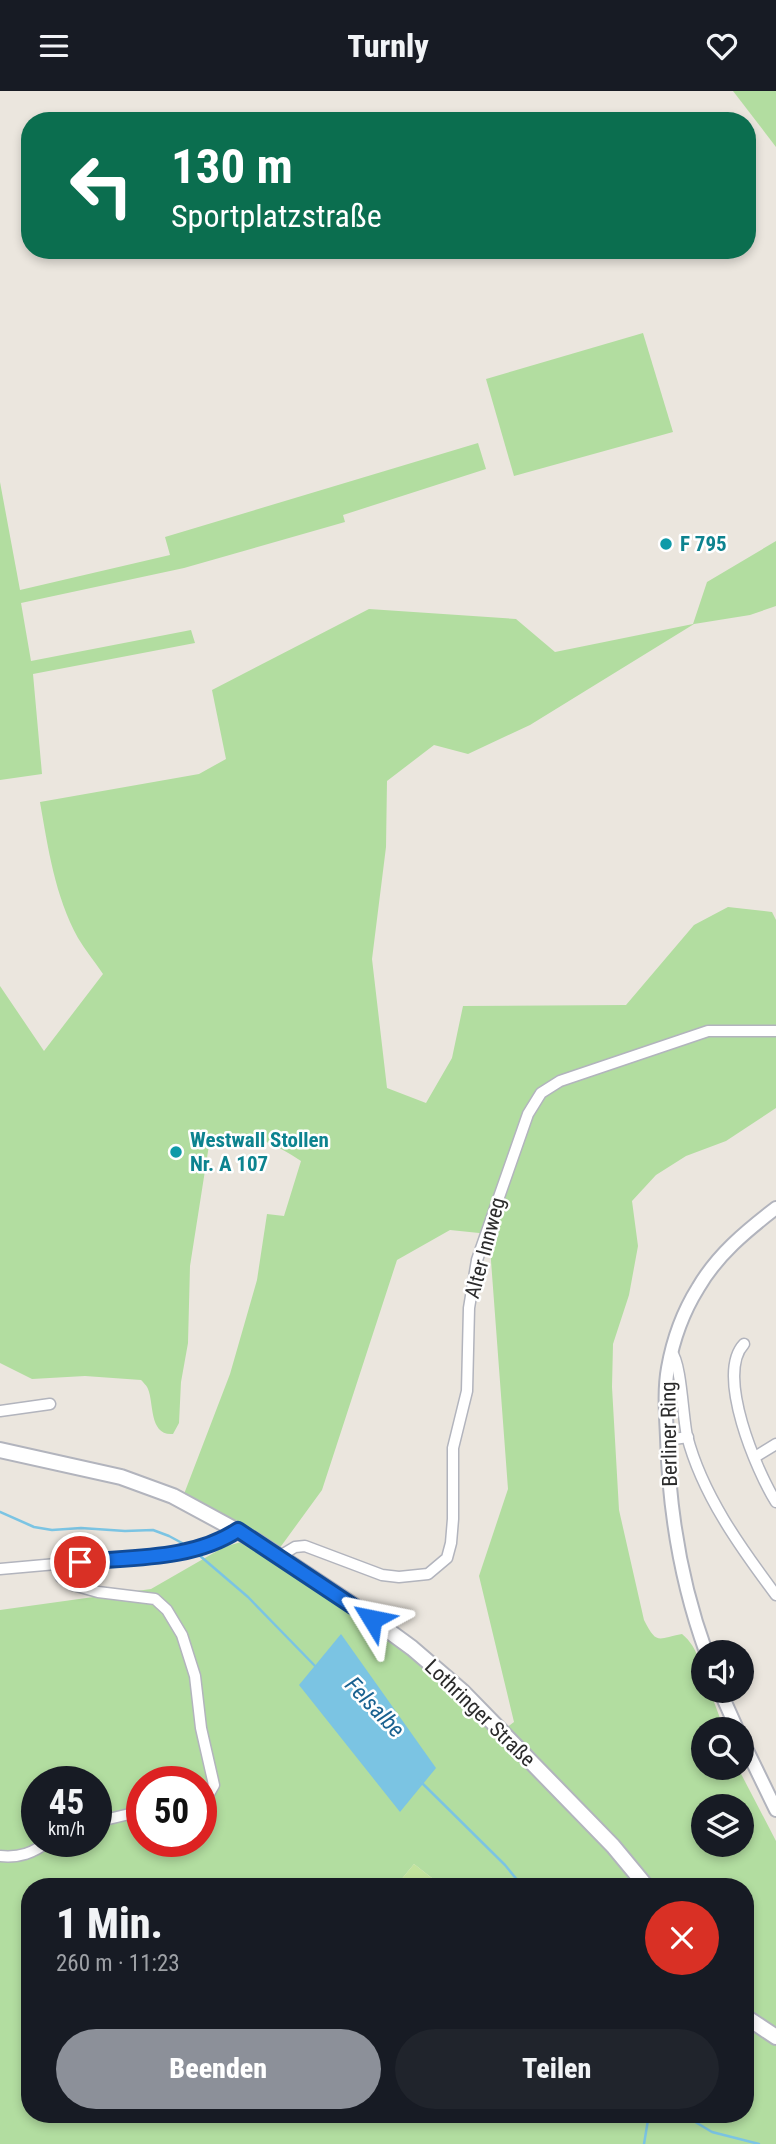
<!DOCTYPE html>
<html lang="de">
<meta charset="utf-8">
<style>
:root{--surface:#171b24;--page:#20242c;--text:#f1f3f6;--muted:#9ea1a6;--accent:#8c9099}
body{margin:0;font-family:"Roboto Condensed",sans-serif;background:var(--page);color:var(--text);height:100vh;display:flex;flex-direction:column;font-size:26px;white-space:nowrap}
*{box-sizing:border-box;margin:0}
p{font-size:23px;color:var(--muted)}
.icon{flex:none;width:38px;height:38px;fill:none;stroke:currentColor;stroke-width:2;stroke-linecap:round;stroke-linejoin:round}
.map{position:relative;flex:1;overflow:hidden}
.panel{position:absolute;left:21px;top:1787px;width:733px;height:245px;display:flex;flex-direction:column;background:var(--surface);border-radius:28px;box-shadow:0 4px 10px #0003}
.panel>*{flex:none}
.hud{position:absolute;left:21px;top:21px;width:735px;height:147px;border-radius:28px;box-shadow:0 4px 10px #0003;background:#0b6e4f;color:#fff;overflow:hidden}
.tools{position:absolute;left:691px;top:1549px;display:grid;gap:14px}
.tools a{display:grid;place-items:center;width:63px;height:63px;border-radius:50%;background:var(--surface);box-shadow:0 4px 10px #0003;font-size:35px}
.speed{position:absolute;left:21px;top:1675px;display:flex;gap:14px;font-size:35px;font-weight:700;text-align:center}
.speed>*{display:grid;place-content:center;width:91px;height:91px;border-radius:50%;background:var(--surface);box-shadow:0 4px 10px #0003;line-height:1}
.speed small{font-size:18px;font-weight:400}
.speed .limit{border:10px solid #d22;background:#fff;color:#111}
.pin{position:absolute;display:grid;place-items:center;width:60px;height:60px;color:#fff;margin:-30px;border:4px solid #fff;border-radius:50%;box-shadow:0 2px 7px #0007}
.me{position:absolute;width:77px;margin:-38px;rotate:305deg;stroke-linejoin:round;filter:drop-shadow(0 0 5px #0008)}
.turn{display:flex;align-items:center;gap:24px;height:147px;padding:0 35px;font-size:32px}
.turn .icon{width:91px;height:91px;stroke-width:2.5}
.turn b{display:block;font-size:49px;line-height:60px}
.round{display:grid;place-items:center;flex:none;width:74px;height:74px;border-radius:37px;background:var(--page)}
.headline{display:flex;align-items:center;justify-content:space-between;height:119px;padding:0 35px}
h1{font-size:42px;font-weight:800;line-height:52px}
.primary-button{display:flex;gap:14px;margin-top:auto;padding:14px 35px}
.primary-button a{flex:1;height:80px;border-radius:42px;background:var(--accent);color:#fff;font-size:28px;font-weight:800;line-height:80px;text-align:center}
.primary-button a+a{background:var(--page);color:var(--text)}
header{display:flex;justify-content:space-between;align-items:center;height:91px;padding:0 35px;background:var(--surface);font-size:32px;font-weight:800}
.map>svg:first-child{display:block}
.green{fill:#b2dda0;fill-rule:evenodd}
.pitch{fill:#c2e39d}
.water{fill:#7bc4e3}
.lines{fill:none;stroke-linecap:round;stroke-linejoin:round}
.stream{stroke:#7bc4e3;stroke-width:2.5}
.minor-casing{stroke:#b2b4bd;stroke-width:13}
.tertiary-casing{stroke:#b2b4bd;stroke-width:16}
.secondary-casing{stroke:#b2b4bd;stroke-width:18}
.minor{stroke:#fff;stroke-width:10}
.tertiary{stroke:#fff;stroke-width:12}
.secondary{stroke:#fff;stroke-width:14}
.route-casing{stroke:#114b97;stroke-width:18}
.route{stroke:#1a73e8;stroke-width:12}
.culture-dot{fill:#0f9aa8;stroke:#fff;stroke-width:2.5}
.labels{text-anchor:middle;stroke-width:5;stroke-linejoin:round;paint-order:stroke}
.culture-label{font-size:21px;font-weight:bold;fill:#0d838f;stroke:#fff;text-anchor:start}
.street-label{font-size:21px;fill:#2b2b2b;stroke:#fff}
.water-label{font-size:23px;font-style:italic;fill:#1a6290;stroke:#fff}
</style>
<header><svg class="icon" aria-label="menu" viewBox="0 0 24 24"><path d="M4 6h16M4 12h16M4 18h16"/></svg>Turnly<svg class="icon" aria-label="heart" viewBox="0 0 24 24"><path d="M12 20l-8-8c-3-5 5-10 8-4 3-6 11-1 8 4z"/></svg></header>
<div class="map">
<svg width="776" height="2053" viewBox="0 0 776 2053">
<rect width="100%" height="100%" fill="#ebe6de"/>
<g class="green">
<path d="M 733,0 L 776,0 L 776,56 Z"/>
<path d="M 643,242 L 673,341 L 514,385 L 486,288 Z"/>
<path d="M 478,352 L 486,378 L 343,424 L 345,431 L 184,477 L 21,512 L 31,570 L 191,539 L 195,552 L 33,583 L 42,683 L 0,689 L 0,391 L 20,499 L 170,464 L 165,446 Z"/>
<path d="M 776,450 L 776,515 L 750,524 L 694,533 L 530,634 L 468,663 L 434,654 L 387,690 L 386,756 L 372,868 L 387,997 L 426,1012 L 452,967 L 463,915 L 626,914 L 694,834 L 728,816 L 772,821 L 776,829 L 776,1017 L 726,1050 L 686,1065 L 656,1084 L 632,1110 L 638,1155 L 629,1204 L 613,1253 L 612,1296 L 619,1419 L 644,1529 C 657,1554 657,1548 682,1543 C 699,1557 703,1579 704,1600 L 710,1600 L 724,1638 L 704,1638 L 704,1676 L 738,1677 L 776,1750 L 776,2053 L 0,2053 L 0,1519 L 151,1498 L 224,1456 L 241,1451 L 350,1519 L 381,1542 L 446,1593 L 497,1644 L 514,1631 L 479,1485 L 508,1398 L 489,1143 L 450,1139 L 397,1169 L 322,1399 L 279,1458 L 184,1403 L 230,1283 L 257,1189 L 267,1123 L 284,1125 L 301,1070 C 282,1057 246,1037 222,1044 C 217,1045 213,1050 209,1054 L 190,1175 L 188,1252 L 181,1291 L 179,1332 L 173,1343 C 149,1345 154,1312 148,1298 C 147,1295 143,1291 141,1289 L 85,1285 L 32,1288 L 0,1272 L 0,895 L 44,960 L 103,883 C 95,871 85,859 78,847 C 55,805 48,757 40,711 L 199,683 L 226,668 L 212,599 L 369,518 L 516,528 L 555,561 L 693,533 L 707,491 ZM 37,1690 L 96,1690 L 96,1750 L 37,1750 ZM 142,1690 L 201,1690 L 201,1750 L 142,1750 ZM 704,1715 L 742,1715 L 742,1754 L 704,1754 ZM 414,1773 L 442,1795 L 746,1796 L 746,2023 L 30,2023 L 30,1796 L 396,1795 Z"/>
</g>
<path class="pitch" d="M 414,1773 L 442,1795 L 396,1795 Z"/>
<path class="water" d="M 341,1543 L 436,1677 L 400,1721 L 299,1594 Z"/>
<g class="lines">
<g class="stream">
<path d="M 0,1421 L 34,1436 L 52,1439 L 81,1437 L 125,1440 L 153,1439 L 169,1445 L 182,1452"/>
<path d="M 199,1464 L 248,1506 L 317,1577"/>
<path d="M 420,1690 L 505,1774 L 523,1796"/>
<path d="M 682,2023 L 712,2041 L 759,2053"/>
<path d="M 644,2053 L 649,2023"/>
</g>
<g class="minor-casing">
<g id="minor">
<path d="M 744,1253 C 715,1283 757,1381 776,1411"/>
<path d="M 672,1262 C 681,1271 683,1328 687,1345 C 702,1403 740,1456 776,1504"/>
<path d="M 0,1320 L 50,1313"/>
<path d="M 667,1349 L 688,1346"/>
<path d="M 755,1366 L 776,1353"/>
<path d="M 280,1465 L 295,1456 L 305,1455 L 382,1484 L 399,1486 L 428,1483 L 447,1467 L 451,1452 L 453,1428 L 453,1357 L 467,1300 L 469,1217 L 477,1169 L 528,1023 L 541,1002 L 560,990 L 708,940 L 776,940"/>
<path d="M 58,1473 L 61,1486 L 73,1494 L 98,1501 L 155,1508 L 167,1519 L 182,1544 L 195,1585 L 201,1637 L 214,1694 L 210,1701 L 201,1707"/>
<path d="M 0,1478 L 179,1462 L 218,1450 L 238,1439"/>
<path d="M 96,1731 L 142,1720"/>
<path d="M 0,1765 C 20,1767 33,1762 49,1750"/>
</g>
</g>
<g class="tertiary-casing">
<g id="tertiary">
<path d="M 706,1561 C 681,1492 669,1419 667,1346 C 666,1323 664,1299 668,1277 C 673,1249 683,1221 698,1197 C 717,1164 746,1140 776,1117"/>
<path d="M 720,1600 L 737,1638"/>
<path d="M 742,1649 L 776,1719"/>
</g>
</g>
<g class="secondary-casing">
<g id="secondary">
<path d="M 0,1359 L 121,1386 L 173,1405 L 256,1450 L 356,1516 L 412,1557 L 462,1600 L 613,1755 L 647,1796"/>
<path d="M 746,1926 L 776,1946"/>
</g>
</g>
<use href="#minor" class="minor"/>
<use href="#tertiary" class="tertiary"/>
<use href="#secondary" class="secondary"/>
</g>
<g class="lines">
<g class="route-casing">
<path id="route" d="M 80,1471 C 132,1466 193,1469 238,1439 L 372,1528"/>
</g>
<use href="#route" class="route"/>
</g>
<g class="culture-dot">
<circle cx="666" cy="453" r="7"/>
<circle cx="176" cy="1061" r="7"/>
</g>
<g class="labels">
<g class="culture-label">
<text x="680" y="460">F 795</text>
<text x="190" y="1056">Westwall Stollen<tspan x="190" dy="24">Nr. A 107</tspan></text>
</g>
<g class="street-label">
<text transform="translate(485 1157) rotate(-75)" y="7">Alter Innweg</text>
<text transform="translate(669 1343) rotate(-91)" y="7">Berliner Ring</text>
<text transform="translate(480 1622) rotate(44)" y="7">Lothringer Straße</text>
</g>
<g class="water-label">
<text transform="translate(375 1616) rotate(46)" y="8">Felsalbe</text>
</g>
</g>
</svg>
<div class="tools">
<a><svg class="icon" aria-label="sound" viewBox="0 0 24 24"><path d="M4 9h4l5-4v14l-5-4H4zM17 9q2 3 0 6"/></svg></a>
<a><svg class="icon" aria-label="search" viewBox="0 0 24 24"><circle cx="10" cy="10" r="6"/><path d="M15 15l6 6"/></svg></a>
<a><svg class="icon" aria-label="layers" viewBox="0 0 24 24"><path d="M12 4l9 5-9 5-9-5zM3 14l9 5 9-5"/></svg></a>
</div>
<div class="speed"><div>45<small>km/h</small></div><div class="limit">50</div></div>
<div class="pin" style="left:80px;top:1471px;background:#d93025"><svg class="icon" aria-label="arrive" viewBox="0 0 24 24"><path d="M6 21V4h12l-3 4 3 4H6"/></svg></div>
<svg class="me" style="left:372px;top:1528px" viewBox="-20 -20 40 40"><path d="M0-17L14 15 0 8-14 15z" fill="#1a73e8" stroke="#fff" stroke-width="4"/></svg>
<div class="hud">
<div class="turn"><svg class="icon" aria-label="left" viewBox="0 0 24 24"><path d="M17 20v-9H6M10 6l-5 5 5 5"/></svg><div><b>130 m</b>Sportplatzstraße</div></div>
</div>
<section class="panel">
<div class="headline"><div><h1>1 Min.</h1><p>260 m · 11:23</p></div><a class="round" style="background:#d93025;color:#fff"><svg class="icon" aria-label="close" viewBox="0 0 24 24"><path d="M6 6l12 12M18 6L6 18"/></svg></a></div>
<div class="primary-button"><a>Beenden</a><a>Teilen</a></div>
</section>
</div>
